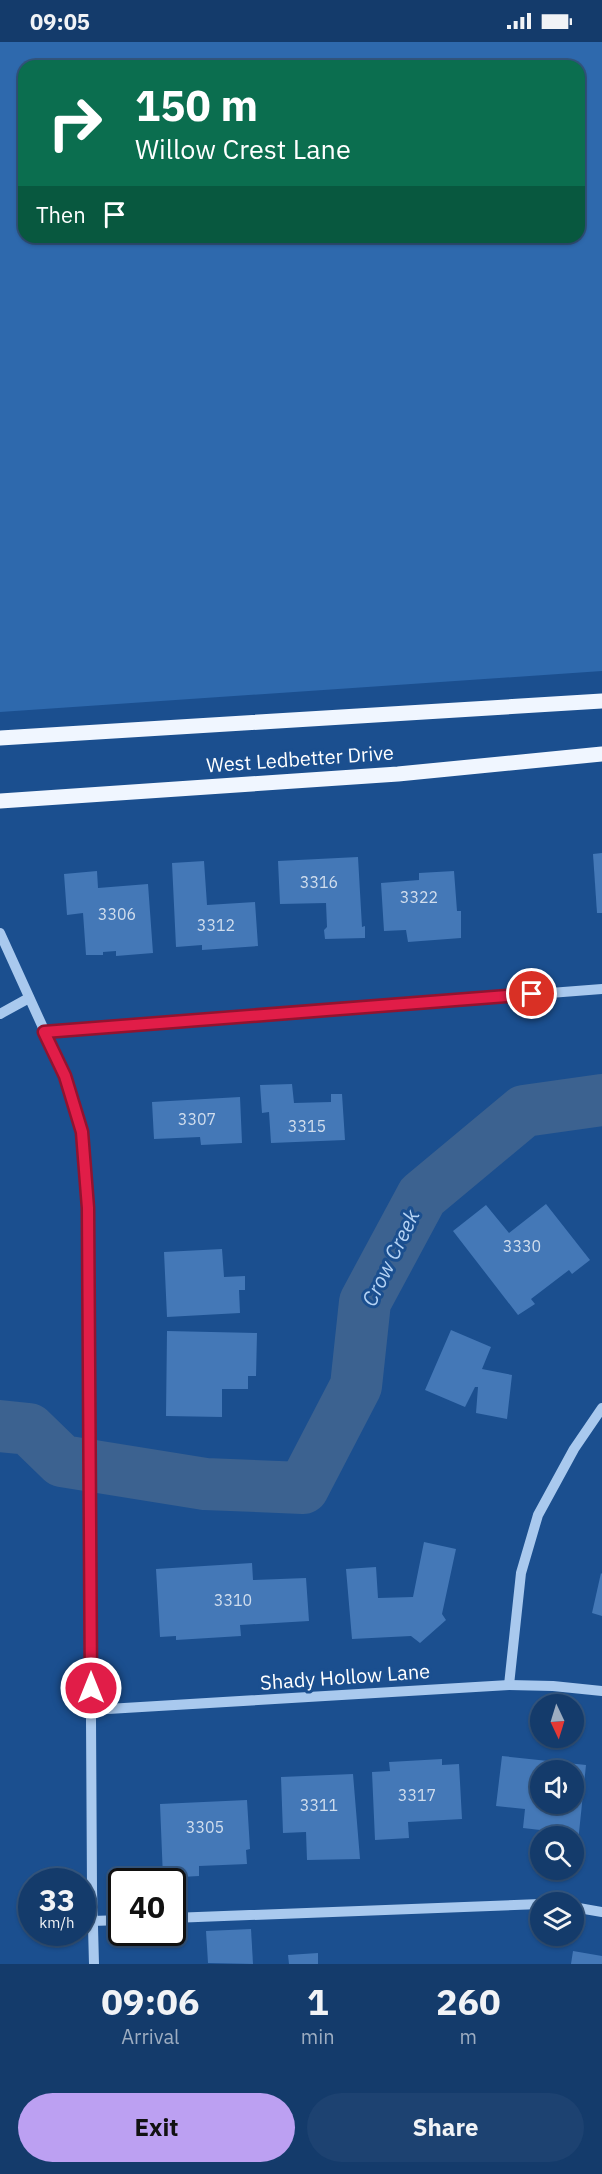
<!DOCTYPE html>
<style>
:root{--surface:#143b6b;--page:#1d4271;--text:#f1f3f6;--muted:#9dadc1;--line:#33557e;--accent:#bca0f2}
body{margin:0;font-family:"IBM Plex Sans",sans-serif;background:var(--page);color:var(--text);height:100vh;display:flex;flex-direction:column;font-size:22px;white-space:nowrap}
*{box-sizing:border-box;margin:0}
p{font-size:20px;color:var(--muted)}
.icon{flex:none;width:33px;height:33px;fill:none;stroke:currentColor;stroke-width:2;stroke-linecap:round;stroke-linejoin:round}
.map{position:relative;height:1922px;overflow:hidden}
.panel{display:flex;flex-direction:column;background:var(--surface);flex:1}
.panel>*{flex:none}
.top-card{position:absolute;left:18px;top:18px;width:567px;height:183px;border-radius:18px;box-shadow:0 2px 4px #0004,0 0 0 2px var(--line);background:#0b6e4f;color:#fff;overflow:hidden}
.needle{width:39px;rotate:176deg}
.tools{position:absolute;left:530px;top:1652px;display:grid;gap:12px}
.tools a{display:grid;place-items:center;width:54px;height:54px;border-radius:50%;background:var(--surface);box-shadow:0 2px 4px #0004,0 0 0 2px var(--line);font-size:30px}
.speed{position:absolute;left:18px;top:1826px;display:flex;gap:12px;font-size:30px;font-weight:700;text-align:center}
.speed>*{display:grid;place-content:center;width:78px;height:78px;border-radius:50%;background:var(--surface);box-shadow:0 2px 4px #0004,0 0 0 2px var(--line);line-height:1}
.speed small{font-size:15px;font-weight:400}
.speed .limit{border:3px solid #111;border-radius:9px;background:#fff;color:#111}
.pin{position:absolute;display:grid;place-items:center;width:51px;height:51px;color:#fff;margin:-26px;border:3px solid #fff;border-radius:50%;box-shadow:0 2px 6px #0007}
.me{position:absolute;width:66px;margin:-33px;rotate:0deg;stroke-linejoin:round;filter:drop-shadow(0 0 4px #0008)}
.turn{display:flex;align-items:center;gap:21px;height:126px;padding:0 18px;font-size:27px}
.turn .icon{width:78px;height:78px;stroke-width:2.5}
.turn b{display:block;font-size:42px;line-height:51px}
.then{display:flex;align-items:center;height:57px;padding:0 18px;background:#0003;gap:12px;font-size:22px}
.eta{display:flex;justify-content:space-evenly;align-items:center;height:102px;text-align:center}
.eta b{font-size:36px;font-weight:700;line-height:42px}
.primary-button{display:flex;gap:12px;margin-top:auto;padding:12px 18px}
.primary-button a{flex:1;height:69px;border-radius:36px;background:var(--accent);color:#111;font-size:24px;font-weight:700;line-height:69px;text-align:center}
.primary-button a+a{background:var(--page);color:var(--text)}
.status{display:flex;justify-content:space-between;align-items:center;height:42px;padding:0 30px;background:var(--surface);direction:ltr}
.status svg{height:16px;fill:currentColor}
.map>svg:first-child{display:block}
.green{fill:#2e69ad;fill-rule:evenodd}
.lines{fill:none;stroke-linecap:round;stroke-linejoin:round}
.river{stroke:#3c6290;stroke-width:52}
.building{fill:#4478b7;fill-rule:evenodd}
.minor{stroke:#a9c9ee;stroke-width:10}
.major{stroke:#f0f6ff;stroke-width:15}
.route-casing{stroke:#92132f;stroke-width:15}
.route{stroke:#e11d48;stroke-width:10}
.labels{text-anchor:middle;stroke-width:6;stroke-linejoin:round;paint-order:stroke}
.number-label{font-size:16px;fill:#d0dded}
.street-label{font-size:20px;fill:#fff;stroke:#1b4f8f}
.water-label{font-size:21px;font-style:italic;fill:#b5d3f5;stroke:#1b4f8f}
</style>
<div class="status"><b>09:05</b><svg viewBox="0 0 49 12"><path d="M0 12V9h3v3zM5 12V6h3v6zM10 12V3h3v9zM15 12V0h3v12zM26 1h20v11H26zM47 4h2v5h-2z"/></svg></div>
<div class="map">
<svg width="602" height="1922" viewBox="0 0 602 1922">
<rect width="100%" height="100%" fill="#1b4f8f"/>
<path class="green" d="M 0,0 L 602,0 L 602,629 L 0,670 ZM 24,24 L 579,24 L 579,195 L 24,195 Z"/>
<g class="lines">
<path class="river" d="M 0,1384 L 29,1387 L 62,1419 L 205,1442 L 303,1446 L 356,1344 L 365,1260 L 422,1154 L 524,1069 L 602,1058"/>
</g>
<g class="building">
<path d="M 602,811 L 602,871 L 597,871 L 593,812 Z"/>
<path d="M 358,815 L 362,885 L 365,884 L 365,896 L 325,897 L 324,888 L 327,885 L 326,861 L 280,862 L 278,819 Z"/>
<path d="M 204,819 L 207,863 L 255,860 L 258,904 L 202,908 L 202,903 L 176,905 L 172,821 Z"/>
<path d="M 97,829 L 98,846 L 148,842 L 153,911 L 116,914 L 116,909 L 103,910 L 103,913 L 86,913 L 83,871 L 67,873 L 64,832 Z"/>
<path d="M 454,829 L 457,869 L 461,869 L 461,896 L 408,900 L 406,888 L 384,889 L 381,841 L 419,838 L 419,831 Z"/>
<path d="M 292,1042 L 294,1061 L 331,1060 L 331,1052 L 342,1052 L 345,1098 L 271,1101 L 269,1070 L 262,1071 L 260,1043 Z"/>
<path d="M 240,1055 L 242,1101 L 201,1103 L 200,1095 L 154,1097 L 152,1060 Z"/>
<path d="M 546,1162 L 590,1218 L 572,1232 L 569,1228 L 531,1257 L 535,1262 L 518,1273 L 453,1189 L 486,1163 L 509,1191 Z"/>
<path d="M 222,1207 L 224,1235 L 245,1234 L 245,1248 L 239,1248 L 240,1271 L 167,1275 L 164,1210 Z"/>
<path d="M 451,1288 L 491,1305 L 482,1327 L 512,1333 L 507,1377 L 476,1371 L 478,1345 L 475,1345 L 465,1365 L 425,1348 Z"/>
<path d="M 167,1289 L 257,1291 L 256,1334 L 248,1334 L 248,1347 L 222,1347 L 222,1375 L 166,1374 Z"/>
<path d="M 424,1500 L 456,1507 L 442,1572 L 446,1578 L 420,1601 L 411,1594 L 352,1597 L 346,1527 L 376,1525 L 378,1556 L 413,1555 Z"/>
<path d="M 252,1521 L 253,1538 L 306,1536 L 309,1579 L 240,1583 L 241,1594 L 176,1598 L 176,1594 L 160,1595 L 156,1527 Z"/>
<path d="M 601,1531 L 602,1532 L 602,1574 L 592,1571 Z"/>
<path d="M 502,1714 L 586,1723 L 577,1810 L 573,1809 L 573,1794 L 548,1794 L 549,1789 L 523,1786 L 525,1767 L 496,1764 ZM 540,1728 L 573,1728 L 573,1761 L 540,1761 Z"/>
<path d="M 442,1717 L 442,1723 L 459,1722 L 462,1777 L 408,1780 L 409,1796 L 375,1798 L 372,1730 L 390,1729 L 389,1720 Z"/>
<path d="M 353,1732 L 360,1817 L 307,1818 L 306,1790 L 283,1791 L 281,1735 Z"/>
<path d="M 247,1758 L 250,1807 L 246,1808 L 247,1822 L 199,1824 L 199,1834 L 163,1836 L 160,1762 Z"/>
<path d="M 251,1887 L 253,1922 L 208,1921 L 206,1889 Z"/>
<path d="M 573,1909 L 602,1914 L 602,1922 L 571,1922 Z"/>
<path d="M 318,1911 L 318,1922 L 289,1922 L 288,1913 Z"/>
</g>
<g class="lines">
<g class="minor">
<path d="M 0,891 L 65,1034 L 82,1090 L 88,1166 L 92,1847 L 94,1922"/>
<path d="M 0,972 L 29,956"/>
<path d="M 44,990 L 602,947"/>
<path d="M 509,1643 L 521,1531 L 538,1473 L 574,1407 L 602,1366"/>
<path d="M 91,1668 L 509,1643 L 553,1644 L 602,1649"/>
<path d="M 573,1865 L 602,1870"/>
<path d="M 172,1876 L 540,1862"/>
<path d="M 92,1879 L 122,1878"/>
</g>
<g class="major">
<path d="M 0,696 L 602,659"/>
<path d="M 0,759 L 398,732 L 602,712"/>
</g>
</g>
<g class="lines">
<g class="route-casing">
<path id="route" d="M 91,1646 L 88,1166 L 82,1090 L 65,1034 L 44,990 L 532,952"/>
</g>
<use href="#route" class="route"/>
</g>
<g class="labels">
<g class="number-label">
<text x="319" y="846">3316</text>
<text x="419" y="861">3322</text>
<text x="117" y="878">3306</text>
<text x="216" y="889">3312</text>
<text x="197" y="1083">3307</text>
<text x="307" y="1090">3315</text>
<text x="522" y="1210">3330</text>
<text x="233" y="1564">3310</text>
<text x="417" y="1759">3317</text>
<text x="319" y="1769">3311</text>
<text x="205" y="1791">3305</text>
</g>
<g class="street-label">
<text transform="translate(300 717) rotate(-4)" y="7">West Ledbetter Drive</text>
<text transform="translate(345 1635) rotate(-4)" y="7">Shady Hollow Lane</text>
</g>
<g class="water-label">
<text transform="translate(391 1216) rotate(-64)" y="7">Crow Creek</text>
</g>
</g>
</svg>
<div class="tools">
<a><svg class="needle" viewBox="-14 -14 28 28"><path d="M0-13l5 13h-10z" fill="#e53935"/><path d="M0 13l5-13h-10z" fill="#9dadc1"/></svg></a>
<a><svg class="icon" aria-label="sound" viewBox="0 0 24 24"><path d="M4 9h4l5-4v14l-5-4H4zM17 9q2 3 0 6"/></svg></a>
<a><svg class="icon" aria-label="search" viewBox="0 0 24 24"><circle cx="10" cy="10" r="6"/><path d="M15 15l6 6"/></svg></a>
<a><svg class="icon" aria-label="layers" viewBox="0 0 24 24"><path d="M12 4l9 5-9 5-9-5zM3 14l9 5 9-5"/></svg></a>
</div>
<div class="speed"><div>33<small>km/h</small></div><div class="limit">40</div></div>
<div class="pin" style="left:532px;top:952px;background:#d93025"><svg class="icon" aria-label="arrive" viewBox="0 0 24 24"><path d="M6 21V4h12l-3 4 3 4H6"/></svg></div>
<svg class="me" style="left:91px;top:1646px" viewBox="-20 -20 40 40"><circle r="17" fill="#e11d48" stroke="#fff" stroke-width="3"/><path d="M0-11L8 9 0 5-8 9z" fill="#fff"/></svg>
<div class="top-card">
<div class="turn"><svg class="icon" aria-label="right" viewBox="0 0 24 24"><path d="M7 20v-9h11M14 6l5 5-5 5"/></svg><div><b>150 m</b>Willow Crest Lane</div></div>
<div class="then">Then<svg class="icon" aria-label="arrive" viewBox="0 0 24 24"><path d="M6 21V4h12l-3 4 3 4H6"/></svg></div>
</div>
</div>
<section class="panel">
<div class="eta">
<div><b>09:06</b><p>Arrival</p></div>
<div><b>1</b><p>min</p></div>
<div><b>260</b><p>m</p></div>
</div>
<div class="primary-button"><a>Exit</a><a>Share</a></div>
</section>
